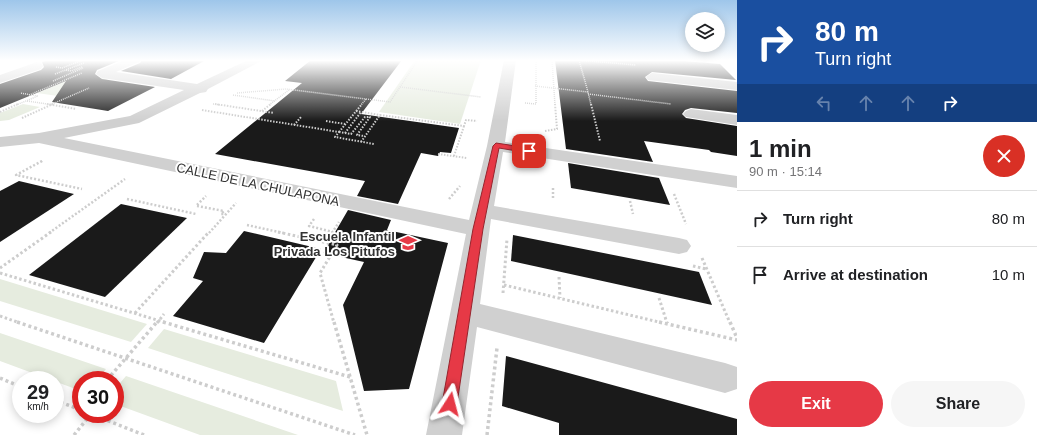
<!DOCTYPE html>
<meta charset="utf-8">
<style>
:root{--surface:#fff;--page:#f6f6f6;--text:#202124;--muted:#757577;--line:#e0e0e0;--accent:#e63946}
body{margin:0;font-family:Helvetica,sans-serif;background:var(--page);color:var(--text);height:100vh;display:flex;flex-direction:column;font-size:15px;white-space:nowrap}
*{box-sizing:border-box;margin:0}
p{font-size:13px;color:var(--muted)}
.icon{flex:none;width:22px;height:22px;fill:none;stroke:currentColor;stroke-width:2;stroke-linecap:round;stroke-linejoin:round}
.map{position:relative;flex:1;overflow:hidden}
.panel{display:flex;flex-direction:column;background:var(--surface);width:300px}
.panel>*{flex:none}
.banner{background:#1a4fa0;color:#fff;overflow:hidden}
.tools{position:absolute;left:685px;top:12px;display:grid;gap:8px}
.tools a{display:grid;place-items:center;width:40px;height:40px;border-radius:50%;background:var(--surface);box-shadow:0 2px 10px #0003;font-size:20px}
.speed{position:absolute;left:12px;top:371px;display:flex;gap:8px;font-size:20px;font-weight:700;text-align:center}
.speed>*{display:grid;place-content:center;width:52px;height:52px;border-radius:50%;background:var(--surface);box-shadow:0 2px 10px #0003;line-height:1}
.speed small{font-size:10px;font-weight:400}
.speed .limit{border:6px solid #d22;background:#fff;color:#111}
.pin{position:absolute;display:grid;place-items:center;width:34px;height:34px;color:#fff;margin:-17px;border-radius:8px;box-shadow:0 2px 6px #0006}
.me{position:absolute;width:44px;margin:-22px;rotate:9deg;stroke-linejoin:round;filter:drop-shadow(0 0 3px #0008)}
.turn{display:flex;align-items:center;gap:14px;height:84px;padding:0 12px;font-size:18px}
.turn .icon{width:52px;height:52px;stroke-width:2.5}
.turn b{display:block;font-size:28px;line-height:34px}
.lanes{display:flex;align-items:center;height:38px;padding:0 12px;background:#0003;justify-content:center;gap:20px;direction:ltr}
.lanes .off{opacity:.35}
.round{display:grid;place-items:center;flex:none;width:42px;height:42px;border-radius:21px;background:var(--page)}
.summary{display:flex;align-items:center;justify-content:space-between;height:68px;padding:0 12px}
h1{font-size:24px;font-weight:800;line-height:30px}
.button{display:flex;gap:8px;margin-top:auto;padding:8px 12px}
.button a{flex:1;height:46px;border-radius:24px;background:var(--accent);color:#fff;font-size:16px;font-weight:800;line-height:46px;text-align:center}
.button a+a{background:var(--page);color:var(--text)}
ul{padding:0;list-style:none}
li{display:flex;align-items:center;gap:12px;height:56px;padding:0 12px;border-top:1px solid var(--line)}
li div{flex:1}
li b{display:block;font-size:15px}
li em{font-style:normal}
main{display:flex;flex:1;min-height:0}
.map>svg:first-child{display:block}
.green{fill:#e6ecdf}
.building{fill:#1a1a1a}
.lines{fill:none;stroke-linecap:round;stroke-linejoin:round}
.path-far4{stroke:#cdcdcd;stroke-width:1.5;stroke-dasharray:1 1;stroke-linecap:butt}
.path-far3{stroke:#cdcdcd;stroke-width:2;stroke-dasharray:1.5 1.5;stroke-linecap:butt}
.path-far2{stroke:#cdcdcd;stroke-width:2.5;stroke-dasharray:2 2;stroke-linecap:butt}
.path-far1{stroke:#cdcdcd;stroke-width:3;stroke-dasharray:2.5 2.5;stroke-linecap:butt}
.path{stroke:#cdcdcd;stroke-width:3.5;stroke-dasharray:3 3;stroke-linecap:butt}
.minor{fill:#d0d0d0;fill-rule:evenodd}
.route{fill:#e63946;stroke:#96252e}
.labels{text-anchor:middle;stroke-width:4;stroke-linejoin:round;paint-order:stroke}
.street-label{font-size:13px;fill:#333;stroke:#fff}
.poi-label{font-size:13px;font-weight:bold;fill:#333;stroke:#fff;text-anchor:end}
</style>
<main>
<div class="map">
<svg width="737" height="435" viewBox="0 0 737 435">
<rect width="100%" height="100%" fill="#fff"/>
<g class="green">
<path d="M 415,60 L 481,60 L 460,124 L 379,112 Z"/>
<path d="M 81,75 L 108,79 L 65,97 L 37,93 Z"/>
<path d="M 23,104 L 40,107 L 9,120 L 0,121 L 0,113 Z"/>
<path d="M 0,279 L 147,324 L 131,342 L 0,301 Z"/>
<path d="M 164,329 L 336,381 L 343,411 L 148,348 Z"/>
<path d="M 0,333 L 106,369 L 97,380 L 81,380 L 81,391 L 0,361 Z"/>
<path d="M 126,376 L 298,435 L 200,435 L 115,404 L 115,389 Z"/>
</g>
<g class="building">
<path d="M 49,60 L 121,60 L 97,70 L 95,74 L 102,79 L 155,87 L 108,111 L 52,102 L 66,81 L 0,108 L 0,84 L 41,70 L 44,67 L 42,62 Z"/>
<path d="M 142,60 L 206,60 L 171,79 L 121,71 L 140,63 Z"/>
<path d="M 311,60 L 402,60 L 361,114 L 459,128 L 451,153 L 440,152 L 438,156 L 421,153 L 398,204 L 357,196 L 365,181 L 215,154 L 302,83 L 285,81 Z"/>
<path d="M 555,60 L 672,60 L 720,64 L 736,80 L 652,72 L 645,77 L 648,81 L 737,91 L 737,113 L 691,108 L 685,110 L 682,114 L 686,118 L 737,126 L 737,156 L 711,152 L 709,150 L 644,141 L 653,162 L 566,149 Z"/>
<path d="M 568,163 L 659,178 L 670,205 L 571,188 Z"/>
<path d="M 19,181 L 74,194 L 0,242 L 0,191 Z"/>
<path d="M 121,204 L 187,218 L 105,297 L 29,275 Z"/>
<path d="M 348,210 L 391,220 L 387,230 L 448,243 L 409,389 L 364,391 L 343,305 L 364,262 L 323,253 Z"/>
<path d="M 244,231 L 321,249 L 264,343 L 173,316 L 203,281 L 193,278 L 204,252 L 226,253 Z"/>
<path d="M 513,235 L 699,272 L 712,305 L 511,261 Z"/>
<path d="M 506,356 L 737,419 L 737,435 L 559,435 L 559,423 L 502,406 Z"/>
</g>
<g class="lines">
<g class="path-far4">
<path d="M 552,60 L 555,105"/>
<path d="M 578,60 L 636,65"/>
<path d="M 579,60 L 588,92"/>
<path d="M 56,67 L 62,68 L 83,60"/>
<path d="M 66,70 L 71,71 L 82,67"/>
<path d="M 55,74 L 84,63"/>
<path d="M 53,81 L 83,68"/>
<path d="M 535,86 L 588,92 L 591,105"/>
<path d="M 400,87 L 481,97"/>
<path d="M 237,93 L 286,89 L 366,99 L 361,105"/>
<path d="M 588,94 L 671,104"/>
<path d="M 29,95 L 82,73"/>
<path d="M 233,95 L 275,101"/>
<path d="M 366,99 L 390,102 L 418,60"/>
<path d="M 27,101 L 54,105"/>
<path d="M 525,103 L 536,104 L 536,60"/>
<path d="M 213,104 L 222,105"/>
<path d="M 16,105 L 38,96 L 20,93"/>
<path d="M 50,105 L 89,88"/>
<path d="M 269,105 L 289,90"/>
</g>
<g class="path-far3">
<path d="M 47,104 L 76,109"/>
<path d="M 215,104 L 274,113"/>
<path d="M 591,104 L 600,141"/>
<path d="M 202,110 L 339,132 L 335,137 L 374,144"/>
<path d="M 262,111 L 271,104"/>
<path d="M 356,111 L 380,115"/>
<path d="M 0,112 L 18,104"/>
<path d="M 22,118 L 53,104"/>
<path d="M 326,121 L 345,124"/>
<path d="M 294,125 L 301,117"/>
<path d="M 545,131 L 557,129 L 555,104"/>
<path d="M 339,132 L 362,104"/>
<path d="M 339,132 L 351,134 L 365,117 L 370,117 L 357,135 L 364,136"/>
<path d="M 345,133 L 361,112"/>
<path d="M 361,142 L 380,115 L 464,126 L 466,120 L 477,121"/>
<path d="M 438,154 L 467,158"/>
<path d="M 454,156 L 464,126"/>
<path d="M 41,162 L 42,161"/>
</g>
<g class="path-far2">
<path d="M 42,161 L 16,175 L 82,189"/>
<path d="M 553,188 L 553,200"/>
<path d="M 674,194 L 686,224"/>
<path d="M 127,199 L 196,214"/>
<path d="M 449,199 L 460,186"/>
<path d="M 630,201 L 633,214"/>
<path d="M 197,205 L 206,196"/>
<path d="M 197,206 L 224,211 L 221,214 L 225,214"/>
<path d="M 314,219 L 309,226 L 333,232"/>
<path d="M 247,225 L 283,233"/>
<path d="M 49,233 L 125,179"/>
<path d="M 209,233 L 236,203"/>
<path d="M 332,233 L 339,222"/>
</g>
<g class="path-far1">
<path d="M 278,232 L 337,245 L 320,273 L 334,323"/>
<path d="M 327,242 L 333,232"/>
<path d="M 702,258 L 730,323"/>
<path d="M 693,266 L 706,269"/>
<path d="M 0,268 L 51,232"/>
<path d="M 0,273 L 167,323"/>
<path d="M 559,277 L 560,298"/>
<path d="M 504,285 L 663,323"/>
<path d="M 503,293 L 507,239"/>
<path d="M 659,298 L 667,323"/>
<path d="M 135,313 L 209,232"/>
<path d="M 0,316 L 20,323"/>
<path d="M 157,323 L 164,314"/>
</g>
<g class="path">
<path d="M 17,322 L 355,435"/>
<path d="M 163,322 L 350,377"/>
<path d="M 334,322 L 367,435"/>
<path d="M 659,322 L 737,340"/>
<path d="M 667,322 L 667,323"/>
<path d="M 730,322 L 737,338"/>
<path d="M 0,378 L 21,387"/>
<path d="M 107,380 L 157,322"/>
<path d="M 55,400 L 81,410"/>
<path d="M 91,414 L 144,435"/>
<path d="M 74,435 L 91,414"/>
<path d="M 487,435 L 497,348"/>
</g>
<g class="minor">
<path d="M 125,60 L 141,60 L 139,62 L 116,72 L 197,84 L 248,60 L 263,60 L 208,89 L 206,92 L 200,93 L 139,123 L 64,138 L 469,220 L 487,146 L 504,60 L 516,60 L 505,142 L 737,176 L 737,188 L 503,152 L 494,206 L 679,238 L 687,240 L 691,246 L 687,252 L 679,254 L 491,219 L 480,304 L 725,363 L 737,367 L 737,389 L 725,393 L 477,327 L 462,435 L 426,435 L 466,234 L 39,143 L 0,147 L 0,137 L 39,133 L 130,116 L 184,90 L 102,78 L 96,74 L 98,71 Z"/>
<path d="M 37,62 L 41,63 L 43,66 L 41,69 L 0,83 L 0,75 Z"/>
<path d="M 652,73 L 737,82 L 737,90 L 648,80 L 646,77 Z"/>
<path d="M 691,109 L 737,115 L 737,125 L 686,117 L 683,114 L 686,111 Z"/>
</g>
</g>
<linearGradient id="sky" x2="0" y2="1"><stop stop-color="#9ec6ea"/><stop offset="0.5" stop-color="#fff"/><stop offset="1" stop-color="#fff" stop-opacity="0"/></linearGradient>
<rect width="737" height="121" fill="url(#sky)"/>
<path class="route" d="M 496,143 L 529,148 L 533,151 L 529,153 L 499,148 L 483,229 L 457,404 L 455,409 L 450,411 L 444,409 L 442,404 L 473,229 L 493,146 Z"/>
<defs>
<g id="school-bare" transform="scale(1.38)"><path d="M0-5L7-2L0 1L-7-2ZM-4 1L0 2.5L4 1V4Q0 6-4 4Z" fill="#e63946" stroke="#fff" stroke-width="2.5" paint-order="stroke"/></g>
</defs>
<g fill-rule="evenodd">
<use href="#school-bare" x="408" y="243"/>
</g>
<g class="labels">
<g class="street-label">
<text transform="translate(258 184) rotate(12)" y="5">CALLE DE LA CHULAPONA</text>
</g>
<g class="poi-label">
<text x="395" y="241">Escuela Infantil<tspan x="395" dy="15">Privada Los Pitufos</tspan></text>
</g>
</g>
</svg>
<div class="tools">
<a><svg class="icon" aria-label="layers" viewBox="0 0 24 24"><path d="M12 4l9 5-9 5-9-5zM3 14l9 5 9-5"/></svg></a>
</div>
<div class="speed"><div>29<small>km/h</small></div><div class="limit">30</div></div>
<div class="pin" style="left:529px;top:151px;background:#d93025"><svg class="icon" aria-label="arrive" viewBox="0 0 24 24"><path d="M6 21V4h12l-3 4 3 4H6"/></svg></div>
<svg class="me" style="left:450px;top:404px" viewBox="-20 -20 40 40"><path d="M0-17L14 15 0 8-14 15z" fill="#e63946" stroke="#fff" stroke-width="4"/></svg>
</div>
<section class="panel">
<div class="banner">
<div class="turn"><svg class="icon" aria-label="right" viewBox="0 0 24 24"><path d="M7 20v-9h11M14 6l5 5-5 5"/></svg><div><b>80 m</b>Turn right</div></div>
<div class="lanes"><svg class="icon off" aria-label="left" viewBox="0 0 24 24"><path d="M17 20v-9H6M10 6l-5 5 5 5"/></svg><svg class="icon off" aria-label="ahead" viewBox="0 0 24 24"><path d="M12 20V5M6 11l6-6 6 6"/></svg><svg class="icon off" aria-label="ahead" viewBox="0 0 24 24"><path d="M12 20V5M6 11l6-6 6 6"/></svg><svg class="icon" aria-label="right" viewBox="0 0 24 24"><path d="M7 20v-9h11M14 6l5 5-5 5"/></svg></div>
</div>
<div class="summary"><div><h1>1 min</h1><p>90 m · 15:14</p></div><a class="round" style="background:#d93025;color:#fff"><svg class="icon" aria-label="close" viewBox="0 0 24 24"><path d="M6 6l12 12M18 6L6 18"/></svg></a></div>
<ul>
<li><svg class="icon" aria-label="right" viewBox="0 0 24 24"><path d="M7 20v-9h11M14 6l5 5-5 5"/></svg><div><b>Turn right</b></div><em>80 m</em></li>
<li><svg class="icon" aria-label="arrive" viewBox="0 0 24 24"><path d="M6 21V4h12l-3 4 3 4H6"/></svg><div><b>Arrive at destination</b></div><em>10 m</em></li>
</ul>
<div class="button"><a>Exit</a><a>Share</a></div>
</section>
</main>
